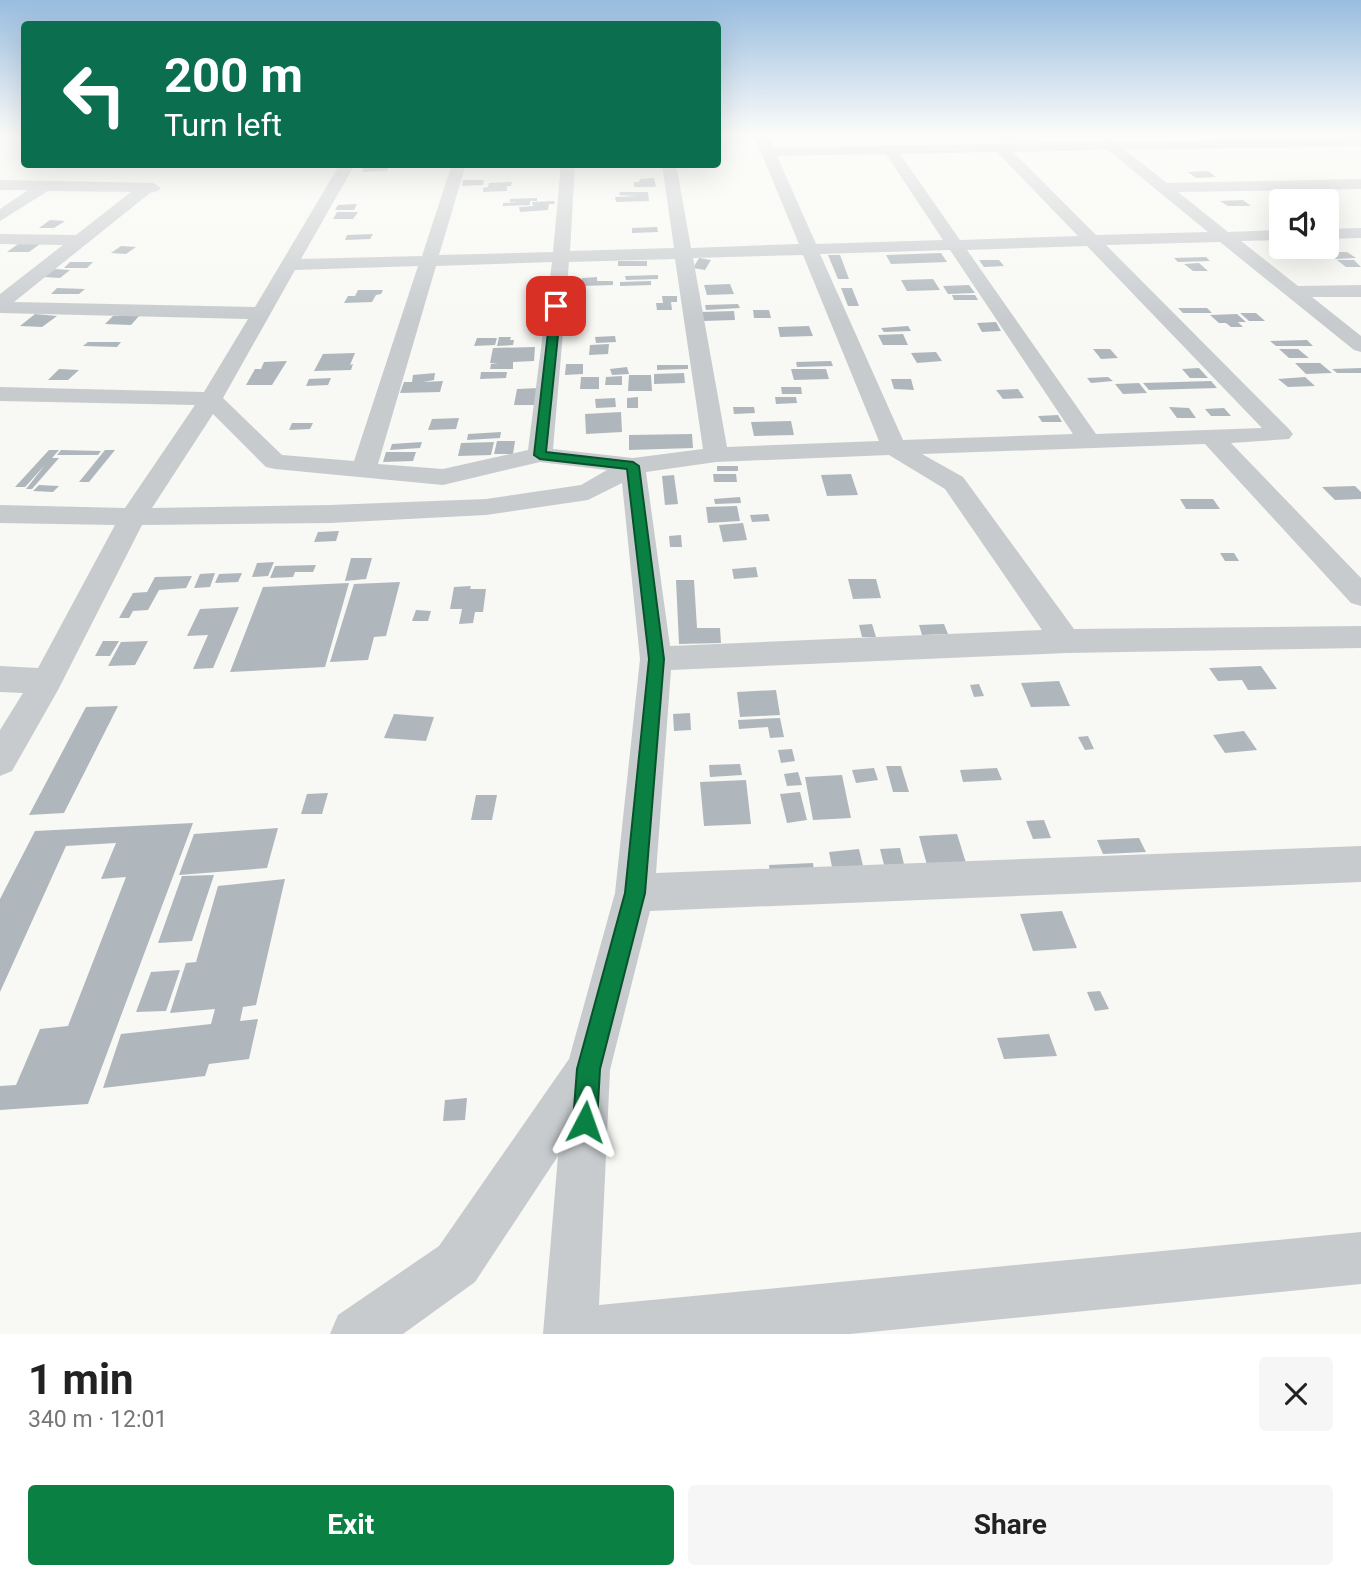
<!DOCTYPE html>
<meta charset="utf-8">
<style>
:root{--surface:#fff;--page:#f6f6f6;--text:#222;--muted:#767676;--accent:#0b8043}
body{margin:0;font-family:Roboto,sans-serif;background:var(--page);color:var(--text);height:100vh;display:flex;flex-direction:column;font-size:26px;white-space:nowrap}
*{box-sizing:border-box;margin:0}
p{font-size:23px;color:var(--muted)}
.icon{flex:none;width:38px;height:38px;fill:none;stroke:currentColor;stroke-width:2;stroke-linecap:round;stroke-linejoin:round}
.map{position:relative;height:1334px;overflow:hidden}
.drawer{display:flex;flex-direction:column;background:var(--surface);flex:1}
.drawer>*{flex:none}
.top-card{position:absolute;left:21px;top:21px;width:700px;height:147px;border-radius:7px;box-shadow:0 7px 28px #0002;background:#0b6e4f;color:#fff;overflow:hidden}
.tools{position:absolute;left:1269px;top:189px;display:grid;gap:14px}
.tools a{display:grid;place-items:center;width:70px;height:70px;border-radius:7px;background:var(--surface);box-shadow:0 7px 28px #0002;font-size:35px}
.pin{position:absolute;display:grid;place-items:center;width:60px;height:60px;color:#fff;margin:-30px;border-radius:14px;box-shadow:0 4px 10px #0006}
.me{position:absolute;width:77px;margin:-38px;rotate:4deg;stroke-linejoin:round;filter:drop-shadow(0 0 5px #0008)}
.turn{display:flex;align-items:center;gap:24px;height:147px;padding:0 28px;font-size:32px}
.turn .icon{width:91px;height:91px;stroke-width:2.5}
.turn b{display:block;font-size:49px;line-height:60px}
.round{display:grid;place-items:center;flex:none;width:74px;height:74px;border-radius:7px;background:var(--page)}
.overview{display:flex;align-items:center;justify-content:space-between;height:119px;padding:0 28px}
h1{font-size:42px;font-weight:700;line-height:52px}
.cta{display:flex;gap:14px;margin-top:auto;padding:14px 28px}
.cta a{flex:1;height:80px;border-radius:7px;background:var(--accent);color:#fff;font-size:28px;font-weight:700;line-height:80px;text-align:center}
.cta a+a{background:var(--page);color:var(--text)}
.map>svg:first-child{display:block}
.building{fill:#afb7bd}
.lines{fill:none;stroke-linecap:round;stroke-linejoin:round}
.minor{fill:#c7cbce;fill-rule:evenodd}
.route{fill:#0b8043;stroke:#07532c;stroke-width:2}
</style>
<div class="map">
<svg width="1361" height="1334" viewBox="0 0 1361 1334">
<rect width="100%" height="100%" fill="#f8f8f4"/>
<g class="building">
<path d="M 389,166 L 387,171 L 362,172 L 364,167 Z"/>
<path d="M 1208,171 L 1216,177 L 1196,178 L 1188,172 Z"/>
<path d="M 654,178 L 656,187 L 634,187 L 634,182 L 639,182 L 640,179 Z"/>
<path d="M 463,180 L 484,180 L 483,185 L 462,186 Z"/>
<path d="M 512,182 L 511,186 L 507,186 L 507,191 L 483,192 L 483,188 L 488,187 L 489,183 Z"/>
<path d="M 620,192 L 648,192 L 649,201 L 616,202 L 615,197 L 637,196 L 619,195 Z"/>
<path d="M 537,198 L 537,201 L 530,201 L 530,205 L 503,206 L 503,203 L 522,202 L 510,202 L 510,199 Z"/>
<path d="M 1243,200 L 1251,206 L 1228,206 L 1220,201 Z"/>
<path d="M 554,201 L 555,204 L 549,204 L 548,210 L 520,212 L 519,207 L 533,206 L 532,202 Z"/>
<path d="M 357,204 L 354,210 L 335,210 L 338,205 Z"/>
<path d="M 337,212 L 358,212 L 353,219 L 333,219 Z"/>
<path d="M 50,220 L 65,221 L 54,228 L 39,228 Z"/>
<path d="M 657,227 L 658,232 L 632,233 L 632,228 Z"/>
<path d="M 373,234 L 370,239 L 345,240 L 347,235 Z"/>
<path d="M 18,244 L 40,244 L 29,252 L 7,252 Z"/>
<path d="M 121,246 L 136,247 L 126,254 L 111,253 Z"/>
<path d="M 1327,252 L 1347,252 L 1356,258 L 1336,259 Z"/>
<path d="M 941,253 L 947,262 L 891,264 L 886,255 Z"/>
<path d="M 828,255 L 840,255 L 849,279 L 838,279 Z"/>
<path d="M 1206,257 L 1210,261 L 1178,262 L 1174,258 Z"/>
<path d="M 699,258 L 711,260 L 705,270 L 693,268 Z"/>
<path d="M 979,260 L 999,260 L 1004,266 L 984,267 Z"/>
<path d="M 1337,260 L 1354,260 L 1361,267 L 1346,267 Z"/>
<rect x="618" y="261" width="29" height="5"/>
<path d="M 70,262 L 93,262 L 87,268 L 64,268 Z"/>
<path d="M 1199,263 L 1208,271 L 1193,271 L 1184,264 Z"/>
<path d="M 55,269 L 70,270 L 60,278 L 44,277 Z"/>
<path d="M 658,275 L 658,279 L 626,280 L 625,276 Z"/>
<path d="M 597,277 L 597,281 L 613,281 L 613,285 L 581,286 L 582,278 Z"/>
<path d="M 933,279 L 940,290 L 907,291 L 901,280 Z"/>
<path d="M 651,281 L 651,285 L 620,286 L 620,282 Z"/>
<path d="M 730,284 L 734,294 L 707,295 L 704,285 Z"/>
<path d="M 969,285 L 975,293 L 948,294 L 943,286 Z"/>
<path d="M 57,288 L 85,289 L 79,294 L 51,294 Z"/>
<path d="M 841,288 L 852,288 L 859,306 L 848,306 Z"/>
<path d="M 358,290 L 383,290 L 381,294 L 376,295 L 372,302 L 344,303 L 348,296 L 355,296 Z"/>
<path d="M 952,295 L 975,295 L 978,300 L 954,300 Z"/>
<path d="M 662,296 L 677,296 L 677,302 L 671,302 L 672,310 L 657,310 L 656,303 L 663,303 Z"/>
<path d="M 738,304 L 740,308 L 706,310 L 705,305 Z"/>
<path d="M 1178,308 L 1207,308 L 1212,313 L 1183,313 Z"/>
<path d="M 753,310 L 769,310 L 771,318 L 754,318 Z"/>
<path d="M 734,311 L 735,320 L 702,321 L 701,312 Z"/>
<path d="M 1240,313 L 1256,313 L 1265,321 L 1249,321 Z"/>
<path d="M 35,314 L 57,316 L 42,327 L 20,326 Z"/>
<path d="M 1237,314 L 1246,322 L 1238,322 L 1243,327 L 1231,327 L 1226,323 L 1219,323 L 1210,315 Z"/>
<path d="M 113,316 L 139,316 L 131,325 L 105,324 Z"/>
<path d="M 996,322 L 1001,331 L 982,332 L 977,323 Z"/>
<path d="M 809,326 L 813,336 L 780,337 L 778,327 Z"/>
<path d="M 908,326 L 911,331 L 884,332 L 881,328 Z"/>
<path d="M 903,334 L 908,345 L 883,345 L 878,335 Z"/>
<path d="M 615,336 L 616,342 L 596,343 L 595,337 Z"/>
<path d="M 499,337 L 511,337 L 510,340 L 514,340 L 513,345 L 497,346 Z"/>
<path d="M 477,338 L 497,338 L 495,345 L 474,346 Z"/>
<path d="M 1307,340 L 1313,346 L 1276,346 L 1270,341 Z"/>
<path d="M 88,342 L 121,342 L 117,347 L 83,346 Z"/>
<path d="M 609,344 L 608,354 L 589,355 L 590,345 Z"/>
<path d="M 535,347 L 534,361 L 513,362 L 513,369 L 490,369 L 491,364 L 498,364 L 490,363 L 493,348 Z"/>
<path d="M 1093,349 L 1110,349 L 1118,358 L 1101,359 Z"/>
<path d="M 1279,349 L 1298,349 L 1309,358 L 1289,358 Z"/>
<path d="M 936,352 L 942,361 L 917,363 L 911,353 Z"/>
<path d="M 355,353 L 350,365 L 353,364 L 351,370 L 314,371 L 323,354 Z"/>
<path d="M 287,361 L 272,385 L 246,385 L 255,369 L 261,369 L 264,362 Z"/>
<path d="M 831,361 L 833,366 L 797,367 L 796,362 Z"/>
<path d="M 1295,363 L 1320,363 L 1332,373 L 1306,374 Z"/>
<path d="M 566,364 L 583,364 L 583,374 L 565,375 Z"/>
<path d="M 657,365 L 688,365 L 688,369 L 657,370 Z"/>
<path d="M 627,367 L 629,374 L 612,375 L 610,369 Z"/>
<path d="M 1199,368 L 1208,378 L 1190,378 L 1182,369 Z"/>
<path d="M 1361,368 L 1361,373 L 1337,373 L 1332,369 Z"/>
<path d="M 59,369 L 79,370 L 68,380 L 48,380 Z"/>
<path d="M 791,369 L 826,369 L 829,379 L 794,380 Z"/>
<path d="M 481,372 L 507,372 L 506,378 L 480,379 Z"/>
<path d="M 435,373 L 434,380 L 423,382 L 443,381 L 440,392 L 400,393 L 404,382 L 412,382 L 413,375 Z"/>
<path d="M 684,373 L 685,383 L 654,384 L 654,374 Z"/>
<path d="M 629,375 L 651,375 L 652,391 L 628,391 Z"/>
<path d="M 622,376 L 622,385 L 605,385 L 606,377 Z"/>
<path d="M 581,377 L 599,377 L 599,389 L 580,389 Z"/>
<path d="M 1108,377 L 1113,381 L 1091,383 L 1087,378 Z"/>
<path d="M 1305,377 L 1315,386 L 1288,387 L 1278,379 Z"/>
<path d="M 331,378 L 328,385 L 306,386 L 309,379 Z"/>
<path d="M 891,379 L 911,379 L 914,390 L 894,389 Z"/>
<path d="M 1211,381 L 1217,388 L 1149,390 L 1143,383 Z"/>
<path d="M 1139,383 L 1147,393 L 1123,394 L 1115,384 Z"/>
<path d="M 781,387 L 801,387 L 802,394 L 782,394 Z"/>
<path d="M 539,388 L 536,405 L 514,405 L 517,389 Z"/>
<path d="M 1018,389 L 1024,398 L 1003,399 L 996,390 Z"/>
<path d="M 638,397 L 638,408 L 627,408 L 627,398 Z"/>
<path d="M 775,397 L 796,397 L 797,403 L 776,404 Z"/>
<path d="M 615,398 L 616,407 L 596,408 L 595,399 Z"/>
<path d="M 733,407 L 754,407 L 755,413 L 734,414 Z"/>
<path d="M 1169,407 L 1189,408 L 1196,418 L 1177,418 Z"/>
<path d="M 1224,408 L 1231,416 L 1211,416 L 1205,409 Z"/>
<path d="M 621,412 L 622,432 L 586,434 L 585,414 Z"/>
<path d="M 1058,415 L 1062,422 L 1042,422 L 1038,416 Z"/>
<path d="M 459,418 L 456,429 L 428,430 L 432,419 Z"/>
<path d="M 791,421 L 794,435 L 754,436 L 751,422 Z"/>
<path d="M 292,423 L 313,423 L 310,429 L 289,430 Z"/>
<path d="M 501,432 L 500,438 L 467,440 L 468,434 Z"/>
<path d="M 692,434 L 693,448 L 629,450 L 629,435 Z"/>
<path d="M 497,441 L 515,441 L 513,454 L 494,454 Z"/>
<path d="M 422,442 L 420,448 L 390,450 L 392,444 Z"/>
<path d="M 494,442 L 491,455 L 458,456 L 461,443 Z"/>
<path d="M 49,450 L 59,450 L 52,458 L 59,458 L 32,489 L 26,489 L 45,465 L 25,487 L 15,487 Z"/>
<path d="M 61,450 L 101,451 L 98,455 L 57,455 Z"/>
<path d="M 105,450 L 115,450 L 89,482 L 79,482 Z"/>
<path d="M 386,452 L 416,452 L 413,461 L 383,462 Z"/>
<rect x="717" y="466" width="21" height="5"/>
<path d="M 713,474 L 736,474 L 737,482 L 714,482 Z"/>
<path d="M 851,474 L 858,495 L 827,496 L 821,475 Z"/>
<path d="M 674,475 L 678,504 L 665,505 L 662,476 Z"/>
<path d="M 39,485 L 59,486 L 53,492 L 33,491 Z"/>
<path d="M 1355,486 L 1361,492 L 1361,499 L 1335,500 L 1322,487 Z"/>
<path d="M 740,497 L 741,503 L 715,504 L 714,499 Z"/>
<path d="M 1180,499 L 1213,499 L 1220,509 L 1186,509 Z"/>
<path d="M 737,506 L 740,521 L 708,523 L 706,507 Z"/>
<path d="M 768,514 L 770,521 L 752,522 L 750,515 Z"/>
<path d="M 743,523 L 747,540 L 723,542 L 719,525 Z"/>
<path d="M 339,531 L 336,541 L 314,542 L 318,532 Z"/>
<path d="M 681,535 L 682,547 L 670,547 L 669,536 Z"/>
<path d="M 1220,553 L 1234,553 L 1239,561 L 1225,561 Z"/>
<path d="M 351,558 L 372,558 L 366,579 L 345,581 Z"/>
<path d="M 274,562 L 268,576 L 252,577 L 257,563 Z"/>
<path d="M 316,565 L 313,572 L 295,572 L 293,577 L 270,578 L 275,566 Z"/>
<path d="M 756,567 L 758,577 L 734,579 L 732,569 Z"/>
<path d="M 215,573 L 210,587 L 194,588 L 200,574 Z"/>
<path d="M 242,573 L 238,582 L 215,583 L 219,574 Z"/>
<path d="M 192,576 L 186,588 L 159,590 L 148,610 L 133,611 L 129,618 L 119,618 L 133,593 L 147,592 L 155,577 Z"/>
<path d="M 848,579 L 876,579 L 881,598 L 853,599 Z"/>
<path d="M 676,580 L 694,580 L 697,628 L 720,628 L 721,643 L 679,644 Z"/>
<path d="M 400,582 L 386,636 L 374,637 L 368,660 L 330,662 L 354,584 Z"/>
<path d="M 349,583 L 325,667 L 230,672 L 263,587 Z"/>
<path d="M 471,586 L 470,589 L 486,589 L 483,612 L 475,612 L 473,623 L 459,624 L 462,609 L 450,609 L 454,587 Z"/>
<path d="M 239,607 L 213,668 L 193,669 L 208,635 L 187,636 L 200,609 Z"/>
<path d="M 416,610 L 431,611 L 428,621 L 412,621 Z"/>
<path d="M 872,624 L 876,637 L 862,637 L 859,625 Z"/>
<path d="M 944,624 L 948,634 L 922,635 L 919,625 Z"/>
<path d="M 103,641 L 119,641 L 110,656 L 95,656 Z"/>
<path d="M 148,641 L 135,665 L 108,666 L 121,642 Z"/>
<path d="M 1261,666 L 1277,689 L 1248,690 L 1242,680 L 1218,681 L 1209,668 Z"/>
<path d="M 1059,681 L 1070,706 L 1031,707 L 1021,683 Z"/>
<path d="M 979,684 L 984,696 L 974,697 L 970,685 Z"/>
<path d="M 776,690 L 780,715 L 740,717 L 737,692 Z"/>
<path d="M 118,706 L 64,813 L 29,815 L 86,707 Z"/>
<path d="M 690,713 L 691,730 L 674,731 L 673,714 Z"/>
<path d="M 394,714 L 434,717 L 426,741 L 384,738 Z"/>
<path d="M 780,718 L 784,737 L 770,738 L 768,727 L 739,729 L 738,720 Z"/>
<path d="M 1244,731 L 1257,750 L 1225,753 L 1213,735 Z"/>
<path d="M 1088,736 L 1094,749 L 1085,750 L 1078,737 Z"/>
<path d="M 792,749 L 795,761 L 781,763 L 778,750 Z"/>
<path d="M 740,764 L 742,775 L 710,777 L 709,765 Z"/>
<path d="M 886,766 L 901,766 L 909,792 L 893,792 Z"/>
<path d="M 874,768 L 878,780 L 856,783 L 852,770 Z"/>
<path d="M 997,768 L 1002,780 L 963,782 L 960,770 Z"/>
<path d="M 798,772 L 802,785 L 787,786 L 784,774 Z"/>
<path d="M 842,775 L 851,818 L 813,820 L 805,777 Z"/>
<path d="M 746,780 L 751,824 L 704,826 L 700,782 Z"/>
<path d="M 800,792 L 807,820 L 787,823 L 780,794 Z"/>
<path d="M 328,793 L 322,814 L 301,814 L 307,794 Z"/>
<path d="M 476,795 L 497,795 L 492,820 L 471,820 Z"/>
<path d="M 1044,820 L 1051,838 L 1033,839 L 1026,821 Z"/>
<path d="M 193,823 L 88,1104 L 0,1110 L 0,1086 L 16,1085 L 40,1029 L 68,1026 L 126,877 L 101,879 L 116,843 L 66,846 L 0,992 L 0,899 L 35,831 Z"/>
<path d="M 278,828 L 267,868 L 179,875 L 194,834 Z"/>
<path d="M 957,834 L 966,863 L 927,865 L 919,836 Z"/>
<path d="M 1139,838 L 1146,852 L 1103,854 L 1097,840 Z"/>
<path d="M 900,848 L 905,868 L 885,869 L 880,849 Z"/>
<path d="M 859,849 L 864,870 L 833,872 L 829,852 Z"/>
<path d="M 813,863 L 814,872 L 770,874 L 769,865 Z"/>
<path d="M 214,875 L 192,941 L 158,943 L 182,876 Z"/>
<path d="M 285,879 L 256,1005 L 243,1007 L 240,1021 L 258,1019 L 249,1059 L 209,1064 L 205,1076 L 103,1088 L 121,1034 L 211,1024 L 215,1009 L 170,1013 L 186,963 L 196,962 L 218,886 Z"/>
<path d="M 1062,911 L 1077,948 L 1033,951 L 1020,914 Z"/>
<path d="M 180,970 L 166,1011 L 136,1012 L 151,972 Z"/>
<path d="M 1100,991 L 1109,1009 L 1095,1011 L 1087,992 Z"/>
<path d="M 1049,1034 L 1057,1056 L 1004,1059 L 997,1038 Z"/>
<path d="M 467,1098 L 465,1120 L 443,1121 L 445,1100 Z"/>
</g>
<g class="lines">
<g class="minor">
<path d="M 718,135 L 768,135 L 773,148 L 1099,142 L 1106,138 L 1115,142 L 1361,138 L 1361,146 L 1125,150 L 1167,183 L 1361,179 L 1361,189 L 1178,192 L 1228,232 L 1281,230 L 1281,240 L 1241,241 L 1298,286 L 1361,285 L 1361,297 L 1312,297 L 1361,336 L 1361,352 L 1354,350 L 1220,242 L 1106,245 L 1289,429 L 1293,434 L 1289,439 L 1231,443 L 1361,578 L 1361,606 L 1351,603 L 1205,444 L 922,454 L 963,477 L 1074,629 L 1361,626 L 1361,648 L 1066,653 L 671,670 L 656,873 L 1361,846 L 1361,882 L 650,911 L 610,1070 L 599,1305 L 1361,1232 L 1361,1284 L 850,1334 L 543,1334 L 558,1156 L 475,1282 L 403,1334 L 330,1334 L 338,1315 L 439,1246 L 569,1059 L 615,893 L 640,659 L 622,483 L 588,500 L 486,515 L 330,523 L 142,525 L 58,690 L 12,771 L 0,776 L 0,730 L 23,693 L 0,692 L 0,666 L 38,668 L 115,525 L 0,523 L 0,505 L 125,508 L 195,405 L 0,401 L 0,387 L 204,392 L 248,319 L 0,313 L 0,294 L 63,245 L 0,244 L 0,234 L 76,235 L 131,192 L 48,191 L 0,221 L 0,209 L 28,190 L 0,190 L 0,180 L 153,183 L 161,188 L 158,191 L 150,193 L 14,302 L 255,307 L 340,164 L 355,164 L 301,259 L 422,256 L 452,164 L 466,164 L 439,255 L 553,252 L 561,164 L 575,164 L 570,251 L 674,248 L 662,164 L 676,164 L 691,248 L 799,244 L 756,140 L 718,141 ZM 1108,150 L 1208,232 L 1096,235 L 1013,152 ZM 997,152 L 1078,236 L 960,240 L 900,154 ZM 886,154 L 943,240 L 816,244 L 777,156 ZM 1087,246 L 1262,428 L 1096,434 L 967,250 ZM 950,250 L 1073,434 L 903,440 L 820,254 ZM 803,255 L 879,441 L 727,447 L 693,258 ZM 675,259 L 703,449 L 633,458 L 553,449 L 569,262 ZM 552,262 L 528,450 L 443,469 L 378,464 L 436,266 ZM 418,266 L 354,461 L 282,455 L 223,398 L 295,270 ZM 213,414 L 266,467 L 275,469 L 443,485 L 540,462 L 607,470 L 581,485 L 486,499 L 330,505 L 152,508 ZM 889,455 L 945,489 L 1042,630 L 670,646 L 646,472 L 716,462 Z"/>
<path d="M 1361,228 L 1361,238 L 1326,239 L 1326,229 Z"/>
</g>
</g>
<linearGradient id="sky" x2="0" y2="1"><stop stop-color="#98bddf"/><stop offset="0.42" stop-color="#fcfcfa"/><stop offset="1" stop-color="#fcfcfa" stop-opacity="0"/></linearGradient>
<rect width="1361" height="321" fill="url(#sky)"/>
<path class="route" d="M 556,303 L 561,306 L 546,452 L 633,462 L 639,466 L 664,659 L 645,893 L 600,1069 L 597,1122 L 593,1131 L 585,1134 L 576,1131 L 573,1122 L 577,1069 L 625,893 L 649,659 L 627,469 L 540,459 L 534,455 L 551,306 Z"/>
</svg>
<div class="tools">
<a><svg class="icon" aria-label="sound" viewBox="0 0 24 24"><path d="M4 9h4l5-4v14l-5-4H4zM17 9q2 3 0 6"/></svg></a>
</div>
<div class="pin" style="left:556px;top:306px;background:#d93025"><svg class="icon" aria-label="arrive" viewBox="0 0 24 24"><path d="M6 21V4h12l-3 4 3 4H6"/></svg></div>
<svg class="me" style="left:585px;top:1122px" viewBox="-20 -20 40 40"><path d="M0-17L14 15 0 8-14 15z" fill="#0b8043" stroke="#fff" stroke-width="4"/></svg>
<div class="top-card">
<div class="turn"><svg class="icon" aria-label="left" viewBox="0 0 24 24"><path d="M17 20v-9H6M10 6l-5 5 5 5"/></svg><div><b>200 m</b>Turn left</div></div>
</div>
</div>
<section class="drawer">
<div class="overview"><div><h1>1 min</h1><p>340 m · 12:01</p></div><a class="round"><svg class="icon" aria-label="close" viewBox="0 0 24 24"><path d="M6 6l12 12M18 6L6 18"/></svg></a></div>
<div class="cta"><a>Exit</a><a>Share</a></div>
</section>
